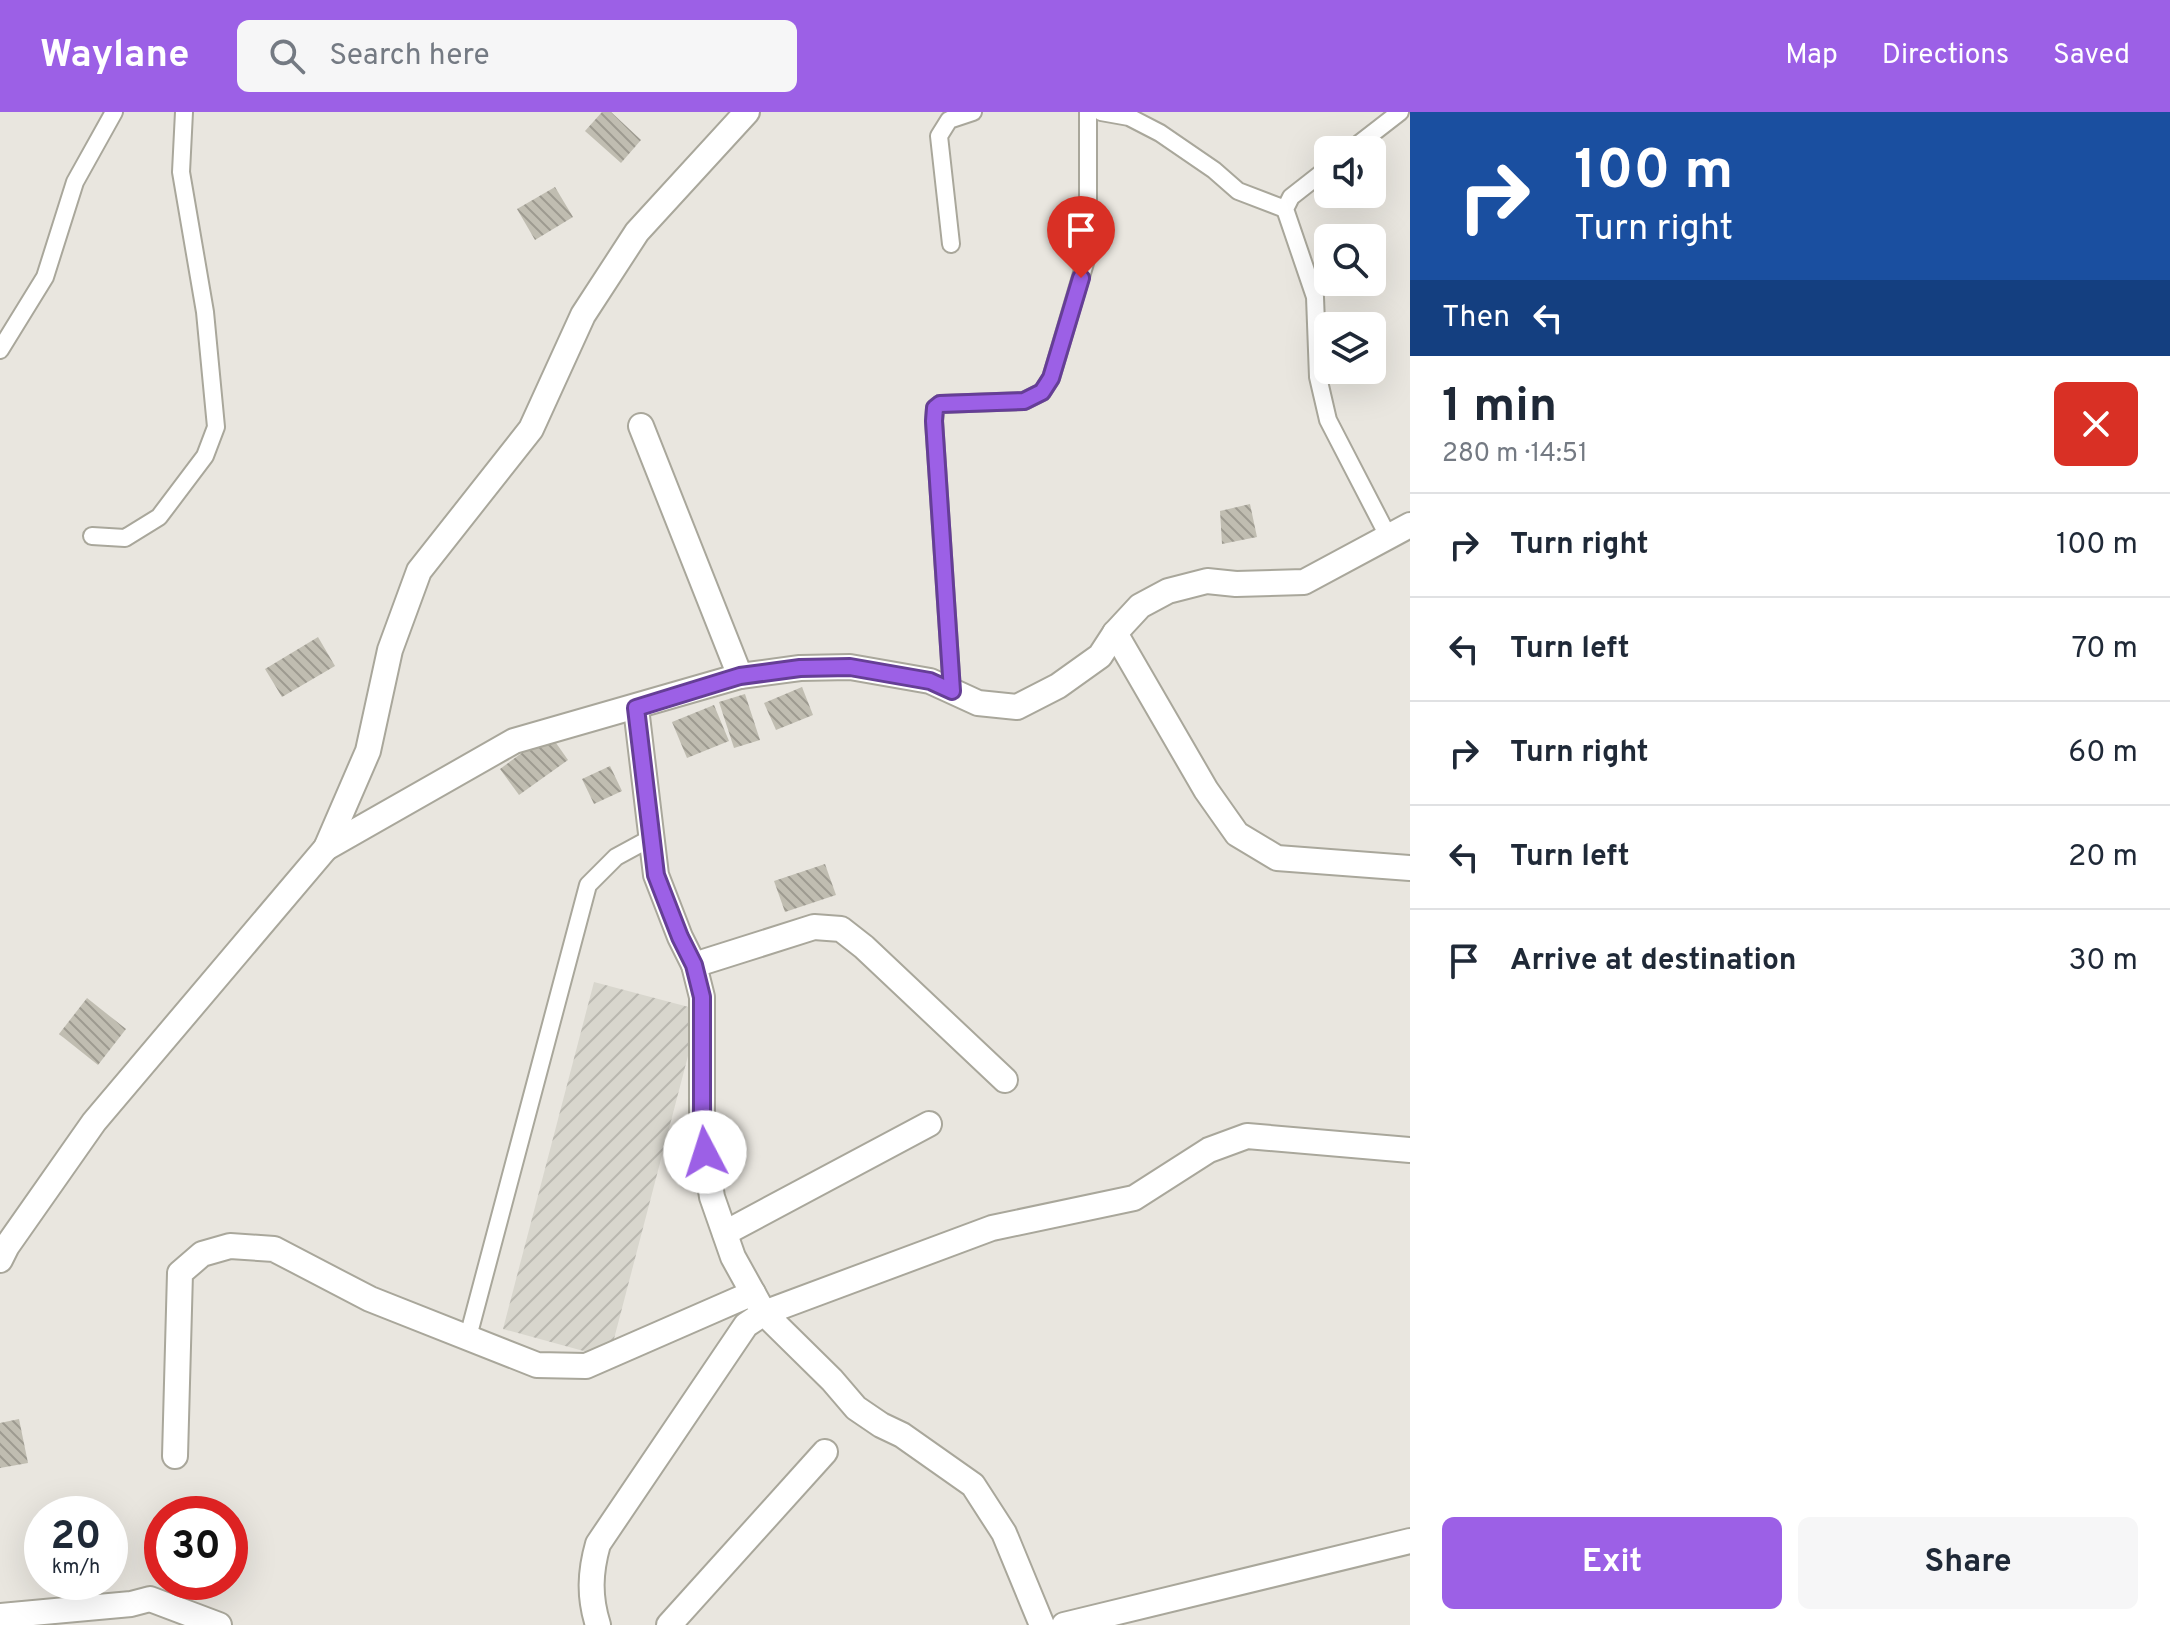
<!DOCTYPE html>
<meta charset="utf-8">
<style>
:root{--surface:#fff;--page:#f6f6f7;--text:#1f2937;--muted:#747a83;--line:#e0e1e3;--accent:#9c60e6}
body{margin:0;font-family:Overpass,sans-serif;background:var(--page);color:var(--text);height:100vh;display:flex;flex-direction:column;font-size:30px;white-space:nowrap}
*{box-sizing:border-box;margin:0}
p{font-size:26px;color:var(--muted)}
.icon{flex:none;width:44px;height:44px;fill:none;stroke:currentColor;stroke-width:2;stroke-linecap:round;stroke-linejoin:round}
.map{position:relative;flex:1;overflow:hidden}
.drawer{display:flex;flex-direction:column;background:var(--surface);width:760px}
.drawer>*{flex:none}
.banner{background:#1a4fa0;color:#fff;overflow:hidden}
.controls{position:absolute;left:1314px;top:24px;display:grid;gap:16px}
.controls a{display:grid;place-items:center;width:72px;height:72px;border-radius:12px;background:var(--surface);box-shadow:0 8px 32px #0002;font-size:40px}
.speed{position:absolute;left:24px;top:1384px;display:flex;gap:16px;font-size:40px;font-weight:700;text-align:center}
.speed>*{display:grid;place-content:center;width:104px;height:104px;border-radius:50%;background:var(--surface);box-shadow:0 8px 32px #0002;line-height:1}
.speed small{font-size:20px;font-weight:400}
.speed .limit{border:12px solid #d22;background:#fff;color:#111}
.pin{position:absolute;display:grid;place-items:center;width:68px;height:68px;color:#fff;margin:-82px -34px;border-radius:50% 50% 50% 0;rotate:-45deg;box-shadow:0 0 8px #0007}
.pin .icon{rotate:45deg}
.me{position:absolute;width:88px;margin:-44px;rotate:355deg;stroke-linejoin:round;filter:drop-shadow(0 0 6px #0008)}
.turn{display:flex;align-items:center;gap:28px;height:168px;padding:0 32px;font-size:36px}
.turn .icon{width:104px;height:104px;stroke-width:2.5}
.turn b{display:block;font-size:56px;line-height:68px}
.then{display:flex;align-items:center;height:76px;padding:0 32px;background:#0003;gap:16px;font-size:30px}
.round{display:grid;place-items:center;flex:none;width:84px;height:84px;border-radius:12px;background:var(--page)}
.headline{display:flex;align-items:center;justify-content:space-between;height:136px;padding:0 32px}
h1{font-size:48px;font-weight:700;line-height:60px}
.cta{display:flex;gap:16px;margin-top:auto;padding:16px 32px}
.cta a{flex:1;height:92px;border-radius:12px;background:var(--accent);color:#fff;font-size:32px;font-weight:700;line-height:92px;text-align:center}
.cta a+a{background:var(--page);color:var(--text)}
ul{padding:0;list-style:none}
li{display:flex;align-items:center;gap:24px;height:104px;padding:0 32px;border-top:2px solid var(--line)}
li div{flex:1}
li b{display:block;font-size:30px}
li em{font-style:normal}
header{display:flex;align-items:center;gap:48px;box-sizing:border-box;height:112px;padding:0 40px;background:var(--accent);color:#fff}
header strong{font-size:38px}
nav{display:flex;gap:44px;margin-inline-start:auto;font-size:28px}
.search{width:560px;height:72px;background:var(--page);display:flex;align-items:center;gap:20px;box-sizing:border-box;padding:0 28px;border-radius:12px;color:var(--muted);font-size:30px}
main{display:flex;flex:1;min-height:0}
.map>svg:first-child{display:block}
.industrial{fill:url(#industrial-furrows)}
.building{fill:url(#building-back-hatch)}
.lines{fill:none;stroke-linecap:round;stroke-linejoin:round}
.service-casing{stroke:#a9a79b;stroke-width:20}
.minor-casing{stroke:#a9a79b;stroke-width:28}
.service{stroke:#fff;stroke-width:16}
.minor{stroke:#fff;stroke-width:24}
.route-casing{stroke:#653e96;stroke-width:20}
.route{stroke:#9c60e6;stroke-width:14}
</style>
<header>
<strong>Waylane</strong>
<div class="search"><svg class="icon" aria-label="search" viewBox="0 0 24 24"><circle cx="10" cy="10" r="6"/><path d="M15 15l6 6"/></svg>Search here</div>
<nav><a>Map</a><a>Directions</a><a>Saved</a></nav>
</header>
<main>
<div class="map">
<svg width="1410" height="1513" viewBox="0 0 1410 1513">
<defs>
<pattern id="industrial-furrows" width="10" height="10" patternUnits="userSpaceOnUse" patternTransform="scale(2)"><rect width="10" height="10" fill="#d8d6cd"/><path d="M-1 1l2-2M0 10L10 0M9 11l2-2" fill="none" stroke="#bab8b0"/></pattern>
<pattern id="building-back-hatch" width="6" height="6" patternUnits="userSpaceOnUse" patternTransform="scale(2)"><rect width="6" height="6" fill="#c0bdb1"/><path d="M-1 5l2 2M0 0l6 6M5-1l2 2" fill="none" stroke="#9d9a90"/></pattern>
</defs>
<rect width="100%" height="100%" fill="#e9e6df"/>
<path class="industrial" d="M 594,870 L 700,898 L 609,1246 L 503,1217 Z"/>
<g class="building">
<path d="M 602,0 L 611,0 L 641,28 L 621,51 L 585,19 Z"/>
<path d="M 555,75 L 573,105 L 535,128 L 517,97 Z"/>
<path d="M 1250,392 L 1257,425 L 1222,432 L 1220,399 Z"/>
<path d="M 318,525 L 335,554 L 282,585 L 265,557 Z"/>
<path d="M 802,575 L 813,603 L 776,618 L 764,591 Z"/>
<path d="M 745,582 L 760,628 L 734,636 L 719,590 Z"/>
<path d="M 714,593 L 729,629 L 687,646 L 672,610 Z"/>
<path d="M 549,621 L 568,648 L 519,683 L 500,657 Z"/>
<path d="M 610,654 L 622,679 L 594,692 L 582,667 Z"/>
<path d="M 825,752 L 836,783 L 785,800 L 774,769 Z"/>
<path d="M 87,886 L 126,917 L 98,953 L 59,922 Z"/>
<path d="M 19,1307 L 28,1351 L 0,1356 L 0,1311 Z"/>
</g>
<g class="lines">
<g class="service-casing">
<g id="service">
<path d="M 1101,0 L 1129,5 L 1160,21 L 1214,58 L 1238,79 L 1285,97"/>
<path d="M 1351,38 L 1400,0"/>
<path d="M 1328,56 L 1291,85 L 1285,97 L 1315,185 L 1318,265 L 1328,308 L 1388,424"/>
<path d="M 951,132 L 939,24 L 949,8 L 973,0"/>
<path d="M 0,238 L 45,165 L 75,70 L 114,0"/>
<path d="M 92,424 L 125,426 L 159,405 L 205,344 L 216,315 L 205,200 L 181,60 L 184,0"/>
<path d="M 952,579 L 934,309 L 935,296 L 940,292 L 1024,289 L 1042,280 L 1051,266 L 1088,141 L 1088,0"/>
<path d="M 468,1225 L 588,773 L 616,745 L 651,726"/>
</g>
</g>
<g class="minor-casing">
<g id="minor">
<path d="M 641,314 L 740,564"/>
<path d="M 1115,521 L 1206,678 L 1237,722 L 1277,746 L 1410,756"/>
<path d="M 326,736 L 514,629 L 740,564 L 800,556 L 850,555 L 930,569 L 978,591 L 1017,595 L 1058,574 L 1100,544 L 1115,521 L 1140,494 L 1168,479 L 1207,469 L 1236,472 L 1304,470 L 1410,413"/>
<path d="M 694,853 L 814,815 L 841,817 L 864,835 L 1005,968"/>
<path d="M 725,1121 L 929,1012"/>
<path d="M 0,1148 L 7,1134 L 94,1010 L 326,736 L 368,639 L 390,538 L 419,459 L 531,317 L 583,203 L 637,120 L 747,0"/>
<path d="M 175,1344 L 180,1161 L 202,1142 L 230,1134 L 274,1137 L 370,1187 L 537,1253 L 586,1254 L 753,1181"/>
<path d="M 0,1504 L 131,1492 L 150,1487 L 219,1513"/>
<path d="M 598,1513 C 589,1485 590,1460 598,1432 L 746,1213 L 764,1201 L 733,1145 L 712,1085 L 702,1017 L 702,885 L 694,853 L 680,825 L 656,763 L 636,596"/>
<path d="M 669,1513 L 825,1340"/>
<path d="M 1042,1513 L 1004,1421 L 973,1373 L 902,1323 L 881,1313 L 856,1296 L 832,1268 L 764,1201 L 992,1116 L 1134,1086 L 1209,1038 L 1247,1024 L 1410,1038"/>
<path d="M 1064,1513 L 1410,1429"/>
</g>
</g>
<use href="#service" class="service"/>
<use href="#minor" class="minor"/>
</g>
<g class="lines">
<g class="route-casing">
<path id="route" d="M 705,1040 L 702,1017 L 702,885 L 694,853 L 680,825 L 656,763 L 636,596 L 740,564 L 800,556 L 850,555 L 930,569 L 952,579 L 934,309 L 935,296 L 940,292 L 1024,289 L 1042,280 L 1051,266 L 1081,166"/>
</g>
<use href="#route" class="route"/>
</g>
</svg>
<div class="controls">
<a><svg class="icon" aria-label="sound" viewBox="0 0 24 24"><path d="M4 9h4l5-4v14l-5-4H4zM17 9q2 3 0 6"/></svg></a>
<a><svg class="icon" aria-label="search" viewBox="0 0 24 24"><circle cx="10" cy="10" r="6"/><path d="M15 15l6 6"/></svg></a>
<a><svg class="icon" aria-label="layers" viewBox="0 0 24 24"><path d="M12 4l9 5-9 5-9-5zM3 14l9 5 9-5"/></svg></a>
</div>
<div class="speed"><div>20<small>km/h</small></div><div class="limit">30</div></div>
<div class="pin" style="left:1081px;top:166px;background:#d93025"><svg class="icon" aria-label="arrive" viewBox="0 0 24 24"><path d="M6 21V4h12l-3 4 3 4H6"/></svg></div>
<svg class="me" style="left:705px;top:1040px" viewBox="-20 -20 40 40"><circle r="19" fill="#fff"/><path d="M0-13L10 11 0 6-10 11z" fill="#9c60e6"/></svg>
</div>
<section class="drawer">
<div class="banner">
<div class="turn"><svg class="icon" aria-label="right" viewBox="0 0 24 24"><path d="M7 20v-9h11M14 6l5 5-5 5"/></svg><div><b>100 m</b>Turn right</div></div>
<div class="then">Then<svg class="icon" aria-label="left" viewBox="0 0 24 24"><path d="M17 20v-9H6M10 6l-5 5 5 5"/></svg></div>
</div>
<div class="headline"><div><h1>1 min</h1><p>280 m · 14:51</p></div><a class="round" style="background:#d93025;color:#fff"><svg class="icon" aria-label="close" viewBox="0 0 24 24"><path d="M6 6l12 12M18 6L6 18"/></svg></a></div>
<ul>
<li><svg class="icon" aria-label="right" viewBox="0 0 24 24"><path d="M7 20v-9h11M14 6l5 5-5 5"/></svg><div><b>Turn right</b></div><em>100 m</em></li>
<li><svg class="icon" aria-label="left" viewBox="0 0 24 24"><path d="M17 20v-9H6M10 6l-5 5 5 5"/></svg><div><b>Turn left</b></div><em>70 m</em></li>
<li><svg class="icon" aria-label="right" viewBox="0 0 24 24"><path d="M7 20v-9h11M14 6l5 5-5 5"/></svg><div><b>Turn right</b></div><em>60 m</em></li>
<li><svg class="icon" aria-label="left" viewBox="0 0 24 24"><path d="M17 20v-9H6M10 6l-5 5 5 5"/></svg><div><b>Turn left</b></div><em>20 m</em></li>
<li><svg class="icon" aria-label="arrive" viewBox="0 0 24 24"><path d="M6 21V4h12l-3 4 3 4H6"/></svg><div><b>Arrive at destination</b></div><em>30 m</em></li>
</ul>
<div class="cta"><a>Exit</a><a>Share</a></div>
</section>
</main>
